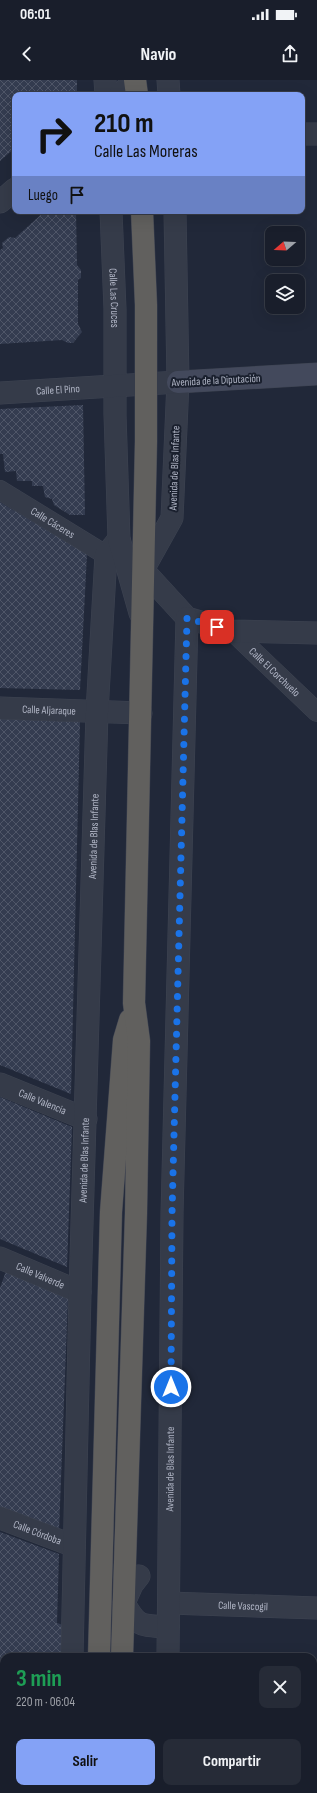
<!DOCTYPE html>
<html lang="es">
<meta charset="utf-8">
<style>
:root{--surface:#191e2b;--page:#262b37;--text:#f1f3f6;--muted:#9fa2a9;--line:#373c47;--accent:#84a2f6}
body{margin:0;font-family:"Sofia Sans Condensed",sans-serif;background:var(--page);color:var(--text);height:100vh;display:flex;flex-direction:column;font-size:15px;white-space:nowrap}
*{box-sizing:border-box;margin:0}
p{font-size:13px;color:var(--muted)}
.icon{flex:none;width:22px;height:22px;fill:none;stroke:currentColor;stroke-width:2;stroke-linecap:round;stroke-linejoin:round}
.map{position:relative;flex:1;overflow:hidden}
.side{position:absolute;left:0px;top:1573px;width:317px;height:140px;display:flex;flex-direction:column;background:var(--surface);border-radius:12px 12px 0 0;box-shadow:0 4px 16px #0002,0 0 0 1px var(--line)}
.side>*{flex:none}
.guide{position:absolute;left:12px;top:12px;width:293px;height:122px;border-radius:8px;box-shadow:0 4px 16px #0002,0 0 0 1px var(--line);background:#84a2f6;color:#111;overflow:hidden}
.needle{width:26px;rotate:251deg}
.controls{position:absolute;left:265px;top:146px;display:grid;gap:8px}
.controls a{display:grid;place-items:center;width:40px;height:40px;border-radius:8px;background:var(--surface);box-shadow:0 4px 16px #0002,0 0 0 1px var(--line);font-size:20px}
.pin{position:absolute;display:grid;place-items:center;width:34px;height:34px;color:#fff;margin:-17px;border-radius:8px;box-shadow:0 2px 6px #0006}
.me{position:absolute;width:44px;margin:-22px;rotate:0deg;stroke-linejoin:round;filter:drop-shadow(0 0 3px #0008)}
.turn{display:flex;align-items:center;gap:14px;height:84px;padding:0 16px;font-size:18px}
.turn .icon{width:52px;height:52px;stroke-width:2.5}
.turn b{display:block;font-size:28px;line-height:34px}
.then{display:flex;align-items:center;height:38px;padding:0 16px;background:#0003;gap:8px;font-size:15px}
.round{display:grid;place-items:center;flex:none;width:42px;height:42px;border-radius:8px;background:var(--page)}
.summary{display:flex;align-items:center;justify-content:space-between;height:68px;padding:0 16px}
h1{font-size:24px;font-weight:700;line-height:30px;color:#1e9e55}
.button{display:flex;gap:8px;margin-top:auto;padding:8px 16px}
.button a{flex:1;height:46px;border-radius:8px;background:var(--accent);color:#111;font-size:16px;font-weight:700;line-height:46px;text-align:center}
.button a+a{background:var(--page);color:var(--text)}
.status{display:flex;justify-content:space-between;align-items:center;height:28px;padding:0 20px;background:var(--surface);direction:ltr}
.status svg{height:11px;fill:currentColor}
header{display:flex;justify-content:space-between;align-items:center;height:52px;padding:0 16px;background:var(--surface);font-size:18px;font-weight:700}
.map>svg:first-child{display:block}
.building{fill:url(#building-cross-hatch)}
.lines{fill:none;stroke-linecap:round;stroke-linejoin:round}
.pedestrian-casing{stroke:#3e4452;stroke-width:20}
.minor-casing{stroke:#3e4452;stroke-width:23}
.tertiary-casing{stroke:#3e4452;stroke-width:23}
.secondary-casing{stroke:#3e4452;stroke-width:23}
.trunk-casing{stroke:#3d4251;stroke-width:23}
.pedestrian{stroke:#353b49;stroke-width:19}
.minor{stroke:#353b49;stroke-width:22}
.tertiary{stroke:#353b49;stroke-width:22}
.secondary{stroke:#43495c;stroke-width:22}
.trunk{stroke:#61605e;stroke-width:22}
.route{stroke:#1a73e8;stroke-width:7;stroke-dasharray:0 12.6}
.labels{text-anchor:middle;stroke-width:4;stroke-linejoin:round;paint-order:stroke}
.street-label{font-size:11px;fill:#b0b5c5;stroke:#1a202e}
</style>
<div class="status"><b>06:01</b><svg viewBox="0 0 49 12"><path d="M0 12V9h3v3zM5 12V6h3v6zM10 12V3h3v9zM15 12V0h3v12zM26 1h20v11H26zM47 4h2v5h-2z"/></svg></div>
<header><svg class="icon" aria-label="back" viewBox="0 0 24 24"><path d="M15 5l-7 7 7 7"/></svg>Navio<svg class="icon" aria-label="share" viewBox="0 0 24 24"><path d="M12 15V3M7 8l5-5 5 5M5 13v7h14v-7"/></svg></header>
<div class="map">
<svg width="317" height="1713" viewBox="0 0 317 1713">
<defs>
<pattern id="building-cross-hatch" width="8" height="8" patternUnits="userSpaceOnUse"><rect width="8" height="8" fill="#343c50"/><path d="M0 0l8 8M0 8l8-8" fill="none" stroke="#4f5668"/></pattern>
</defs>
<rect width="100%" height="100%" fill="#212839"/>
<g class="building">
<path d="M 0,0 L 77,0 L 77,14 L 76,15 L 15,15 L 15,68 L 0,81 Z"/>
<path d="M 45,131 L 76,131 L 77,185 L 81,190 L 81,198 L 78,200 L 78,244 L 82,252 L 73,263 L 68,263 L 62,260 L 0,264 L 0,170 L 3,168 L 2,163 L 9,157 L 15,158 Z"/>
<path d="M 83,325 L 85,435 L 70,435 L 54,425 L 52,419 L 45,417 L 43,406 L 32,406 L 32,401 L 17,401 L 16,391 L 5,392 L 3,374 L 0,374 L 0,329 Z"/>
<path d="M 0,422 L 87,474 L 80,610 L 0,608 Z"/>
<path d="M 0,639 L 80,642 L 71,1014 L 0,985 Z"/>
<path d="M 0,1017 L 72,1047 L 67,1187 L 0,1159 Z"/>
<path d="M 6,1191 L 68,1217 L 59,1451 L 0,1428 L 0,1208 Z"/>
<path d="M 0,1452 L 59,1474 L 57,1543 L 63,1545 L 62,1577 L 4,1577 L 4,1614 L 0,1612 Z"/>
<path d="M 0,1643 L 4,1644 L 4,1709 L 35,1709 L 34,1713 L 0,1713 Z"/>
</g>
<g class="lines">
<g class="pedestrian-casing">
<g id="pedestrian">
<path id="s1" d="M 0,410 L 106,475"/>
<path id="s2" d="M 232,551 L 317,632"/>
</g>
</g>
<g class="minor-casing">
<g id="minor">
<path d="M 302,54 L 317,54"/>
<path id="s3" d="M 0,628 L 141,633"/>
<path id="s4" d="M 0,1004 L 86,1039"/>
<path id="s5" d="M 0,1178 L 80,1212"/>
<path id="s6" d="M 0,1438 L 74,1466"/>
<path id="s7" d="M 169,1523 L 317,1528"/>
<path id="s8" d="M 72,1577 L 80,1212 L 97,632 L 106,475 L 119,459"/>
<path d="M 0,1627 L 4,1628"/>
<path d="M 57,1713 L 58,1709"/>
</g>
</g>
<g class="tertiary-casing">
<g id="tertiary">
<path d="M 105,0 L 106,15"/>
<path d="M 168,0 L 169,15"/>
<path d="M 120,15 L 134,0"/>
<path d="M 0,122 L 15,109"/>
<path id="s9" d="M 111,131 L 115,229 L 115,334 L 119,459 L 140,533"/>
<path d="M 175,131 L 178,302 L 172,438 L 143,490 L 187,538 L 232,551 L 317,553"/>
<path id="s10" d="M 0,313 L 178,302"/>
<path d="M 139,1496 L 132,1505 L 124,1523 C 138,1548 141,1545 168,1547"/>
<path id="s11" d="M 168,1577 L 172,1134 L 187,538"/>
<path d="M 163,1713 L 163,1709"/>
</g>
</g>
<g class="secondary-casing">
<path id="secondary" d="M 178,302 L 317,294"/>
</g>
<g class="trunk-casing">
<g id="trunk">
<path d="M 135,0 L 137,15"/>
<path d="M 99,1577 L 111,1132 L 124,960 L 130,940"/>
<path d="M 122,1577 L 136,1133 L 139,961 L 134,923 L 146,361 L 146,225 L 142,131"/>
<path d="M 98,1709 L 98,1713"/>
<path d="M 117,1713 L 118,1709"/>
</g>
</g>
<use href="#pedestrian" class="pedestrian"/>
<use href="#minor" class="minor"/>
<use href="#tertiary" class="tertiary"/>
<use href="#secondary" class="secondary"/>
<use href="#trunk" class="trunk"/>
</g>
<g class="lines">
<path class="route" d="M 171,1307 L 172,1134 L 187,538 L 217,547"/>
</g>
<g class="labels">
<g class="street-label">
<text dy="4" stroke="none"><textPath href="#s9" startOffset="87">Calle Las Cruces</textPath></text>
<text transform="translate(216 300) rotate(-3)" y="4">Avenida de la Diputación</text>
<text dy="4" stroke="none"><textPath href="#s10" startOffset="58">Calle El Pino</textPath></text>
<text transform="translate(174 388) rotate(-88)" y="4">Avenida de Blas Infante</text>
<text dy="4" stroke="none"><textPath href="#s1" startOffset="62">Calle Cáceres</textPath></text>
<text dy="4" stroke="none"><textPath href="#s2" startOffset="59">Calle El Corchuelo</textPath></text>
<text dy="4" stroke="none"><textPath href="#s3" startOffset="49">Calle Aljaraque</textPath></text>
<text dy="4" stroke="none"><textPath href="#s8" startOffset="821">Avenida de Blas Infante</textPath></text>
<text dy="4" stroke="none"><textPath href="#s4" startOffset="46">Calle Valencia</textPath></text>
<text dy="4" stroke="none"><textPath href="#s8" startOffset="497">Avenida de Blas Infante</textPath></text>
<text dy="4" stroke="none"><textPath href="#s5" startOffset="44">Calle Valverde</textPath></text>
<text dy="4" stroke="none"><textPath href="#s11" startOffset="188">Avenida de Blas Infante</textPath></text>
<text dy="4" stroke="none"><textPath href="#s6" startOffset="40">Calle Córdoba</textPath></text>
<text dy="4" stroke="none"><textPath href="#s7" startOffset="74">Calle Vascogil</textPath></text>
</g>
</g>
</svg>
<div class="controls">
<a><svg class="needle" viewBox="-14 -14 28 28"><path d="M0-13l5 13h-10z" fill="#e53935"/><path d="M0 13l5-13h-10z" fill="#9fa2a9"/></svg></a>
<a><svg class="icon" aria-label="layers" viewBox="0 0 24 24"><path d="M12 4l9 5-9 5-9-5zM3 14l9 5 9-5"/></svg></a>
</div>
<div class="pin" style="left:217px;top:547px;background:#d93025"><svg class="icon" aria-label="arrive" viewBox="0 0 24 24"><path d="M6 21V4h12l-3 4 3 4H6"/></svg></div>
<svg class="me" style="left:171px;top:1307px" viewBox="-20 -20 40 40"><circle r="17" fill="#1a73e8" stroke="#fff" stroke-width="3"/><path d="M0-11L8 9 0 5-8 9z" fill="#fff"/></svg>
<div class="guide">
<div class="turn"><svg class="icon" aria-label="right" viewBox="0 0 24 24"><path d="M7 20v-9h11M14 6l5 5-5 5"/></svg><div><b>210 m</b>Calle Las Moreras</div></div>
<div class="then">Luego<svg class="icon" aria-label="arrive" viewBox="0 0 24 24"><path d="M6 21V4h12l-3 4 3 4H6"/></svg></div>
</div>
<section class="side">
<div class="summary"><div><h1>3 min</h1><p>220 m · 06:04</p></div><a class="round"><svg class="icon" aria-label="close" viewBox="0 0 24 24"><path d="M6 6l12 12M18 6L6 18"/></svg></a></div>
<div class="button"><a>Salir</a><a>Compartir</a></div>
</section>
</div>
